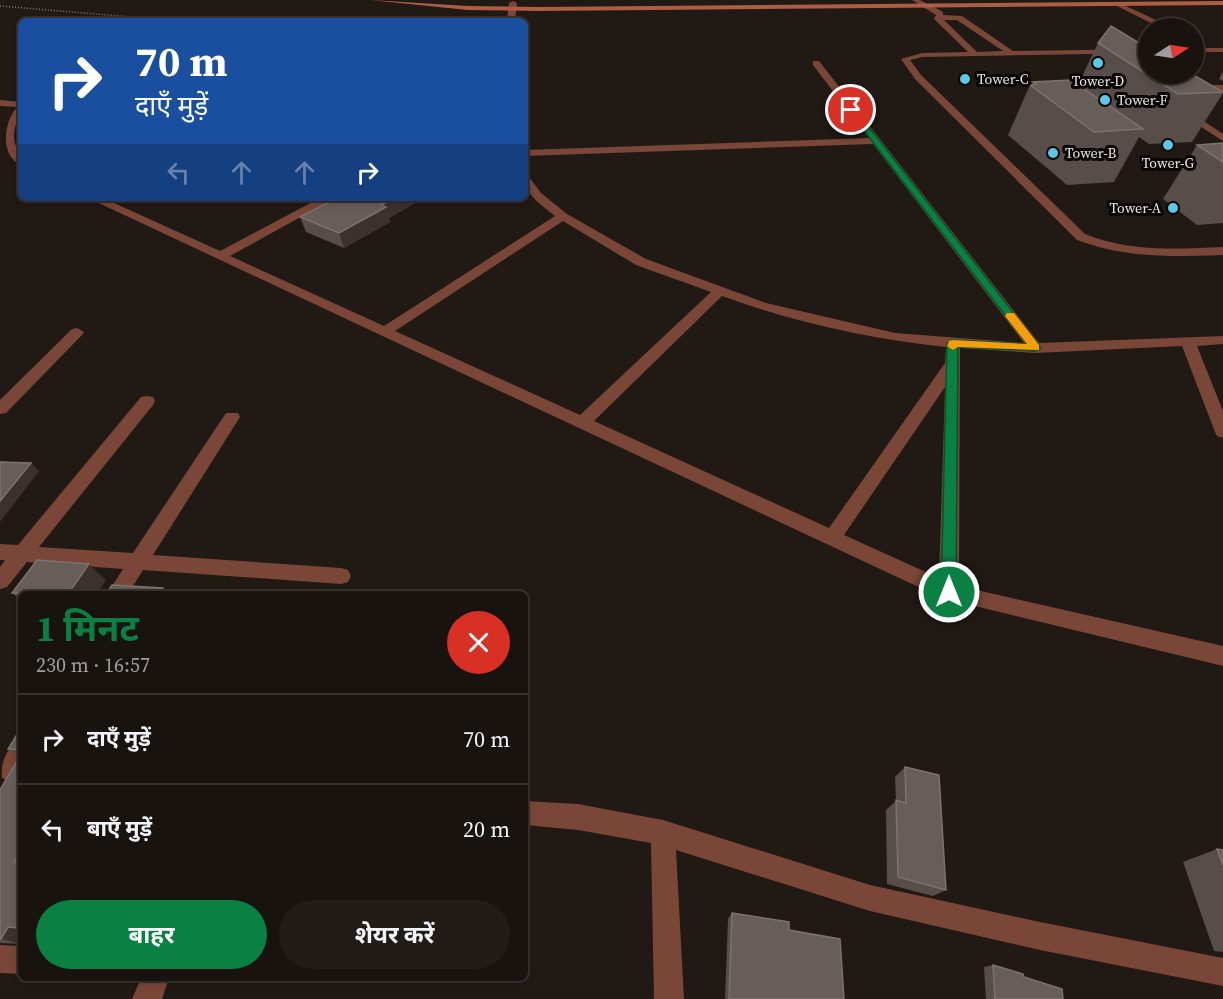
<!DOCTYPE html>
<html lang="hi">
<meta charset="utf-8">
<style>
:root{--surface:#19130f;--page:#221c18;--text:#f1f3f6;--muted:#9f9e9e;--line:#37322f;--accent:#0b8043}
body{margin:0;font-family:"Source Serif 4","Noto Sans Devanagari",serif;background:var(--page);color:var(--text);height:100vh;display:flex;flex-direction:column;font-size:22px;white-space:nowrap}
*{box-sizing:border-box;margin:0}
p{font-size:20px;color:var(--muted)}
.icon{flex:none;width:33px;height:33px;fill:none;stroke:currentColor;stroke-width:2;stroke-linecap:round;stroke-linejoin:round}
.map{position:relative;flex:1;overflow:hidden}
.sheet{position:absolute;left:18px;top:591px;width:510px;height:390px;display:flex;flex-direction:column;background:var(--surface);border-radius:9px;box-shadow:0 3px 9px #0003,0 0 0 2px var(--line)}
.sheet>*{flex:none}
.top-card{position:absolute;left:18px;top:18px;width:510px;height:183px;border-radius:9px;box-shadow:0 3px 9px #0003,0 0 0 2px var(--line);background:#1a4fa0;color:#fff;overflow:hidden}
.needle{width:39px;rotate:78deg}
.fabs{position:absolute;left:1138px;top:18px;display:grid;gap:12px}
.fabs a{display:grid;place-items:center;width:66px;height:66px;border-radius:50%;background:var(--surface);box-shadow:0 3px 9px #0003,0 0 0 2px var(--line);font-size:30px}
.pin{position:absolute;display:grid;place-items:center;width:51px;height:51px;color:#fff;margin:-26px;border:3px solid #fff;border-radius:50%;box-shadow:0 2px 6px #0007}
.me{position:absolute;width:66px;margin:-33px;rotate:0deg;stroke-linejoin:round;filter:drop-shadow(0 0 4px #0008)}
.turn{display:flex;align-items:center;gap:21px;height:126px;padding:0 18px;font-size:27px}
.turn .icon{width:78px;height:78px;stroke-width:2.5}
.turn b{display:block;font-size:42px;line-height:51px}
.lanes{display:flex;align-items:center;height:57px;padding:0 18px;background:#0003;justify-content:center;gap:30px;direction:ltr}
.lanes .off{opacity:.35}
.round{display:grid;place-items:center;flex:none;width:63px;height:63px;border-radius:32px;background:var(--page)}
.summary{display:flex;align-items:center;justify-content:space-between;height:102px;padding:0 18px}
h1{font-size:36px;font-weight:700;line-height:45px;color:var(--accent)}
.cta{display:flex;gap:12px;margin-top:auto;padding:12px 18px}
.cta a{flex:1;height:69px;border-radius:36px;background:var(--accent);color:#fff;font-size:24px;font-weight:700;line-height:69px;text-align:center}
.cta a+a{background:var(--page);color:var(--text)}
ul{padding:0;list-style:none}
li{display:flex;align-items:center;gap:18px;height:90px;padding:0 18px;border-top:2px solid var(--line)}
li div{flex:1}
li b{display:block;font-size:22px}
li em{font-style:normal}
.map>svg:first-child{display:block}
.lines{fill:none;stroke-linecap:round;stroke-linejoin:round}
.path{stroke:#867f7b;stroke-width:1.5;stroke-dasharray:1 2;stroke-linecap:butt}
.lane{fill:#794637;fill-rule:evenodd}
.street{fill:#794637;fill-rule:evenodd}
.secondary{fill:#ae5d44;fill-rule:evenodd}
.wall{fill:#574d49}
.shaded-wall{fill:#3b322d}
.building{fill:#675e59;stroke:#7c736e;stroke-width:1.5}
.route{fill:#0b8043;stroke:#07532c;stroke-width:1.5}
.slow{fill:#f59e0b}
.poi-dot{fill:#5bc8e6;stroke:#080504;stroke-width:2}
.labels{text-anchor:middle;stroke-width:6;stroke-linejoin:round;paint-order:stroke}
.far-poi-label{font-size:14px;fill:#ebe5e2;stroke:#080504;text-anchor:start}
</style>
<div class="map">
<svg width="1223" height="999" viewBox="0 0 1223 999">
<rect width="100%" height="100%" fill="#211914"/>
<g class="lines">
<path class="path" d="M 0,6 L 181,21"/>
<g class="lane">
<path d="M 513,1 L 517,3 L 515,21 L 507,21 L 509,3 Z"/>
<path d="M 813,61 L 819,61 L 1039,343 L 1223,336 L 1223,344 L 1197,346 L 1223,411 L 1223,438 L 1217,436 L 1215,432 L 1182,346 L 1035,353 L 960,348 L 959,586 L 1223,646 L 1223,666 L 942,598 L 88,198 L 103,198 L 220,251 L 320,198 L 335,198 L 230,256 L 384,326 L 555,216 C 541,204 525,196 525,176 L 529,177 L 541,193 L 567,214 L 646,259 L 766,303 L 895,333 L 1024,343 L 873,144 L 525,156 L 525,150 L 869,138 L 813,65 ZM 563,221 L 636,265 L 711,292 L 580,415 L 395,331 ZM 722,296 C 793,322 870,339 946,347 L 945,363 L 829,528 L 594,421 ZM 945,387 L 939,578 L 844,535 Z"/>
<path d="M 0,100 L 21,102 C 21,115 14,124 14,136 C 14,147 21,155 21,165 C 0,156 3,123 17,107 L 0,106 Z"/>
</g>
<g class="street">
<path d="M 912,0 L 920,0 L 943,12 L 943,15 L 962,16 L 1013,51 L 1149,49 L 1149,53 L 922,57 L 910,60 L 921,75 L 1085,234 C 1130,252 1176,249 1223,247 L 1223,255 C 1173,257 1124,258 1077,240 L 915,79 L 901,59 L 922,53 L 968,52 L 934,19 L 936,15 ZM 944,20 L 957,20 L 1003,51 L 977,52 Z"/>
<path d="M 1117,2 L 1169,26 L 1170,28 L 1161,28 L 1115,5 Z"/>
<rect x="1194" y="48" width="29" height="4"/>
<path d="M 1192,85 L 1223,85 L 1223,91 L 1189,90 L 1188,88 Z"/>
<path d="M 1181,110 L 1187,110 L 1223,134 L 1223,141 L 1181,114 Z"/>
<path d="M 77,328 L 84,332 L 82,335 L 6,413 L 0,414 L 0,400 L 72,329 Z"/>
<path d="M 147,396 L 153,397 L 155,401 L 153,405 L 39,547 L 133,553 L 226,413 L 238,413 L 240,417 L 153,555 L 341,568 L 348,570 L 351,576 L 348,582 L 341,584 L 143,570 L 128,594 L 107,594 L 123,569 L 27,562 L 7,587 L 0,589 L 0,567 L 5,560 L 0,560 L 0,544 L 18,545 L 141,397 Z"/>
<path d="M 21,740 L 21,774 L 18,778 L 10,782 L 2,778 C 0,763 7,746 21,740 Z"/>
<path d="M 525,801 L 578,804 L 663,820 L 870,885 L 1040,922 L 1223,958 L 1223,986 L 1040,950 L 870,911 L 676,850 L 684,999 L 654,999 L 651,843 L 578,830 L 525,825 Z"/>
<path d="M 0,945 L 21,946 L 21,974 L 0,973 Z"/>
<path d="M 141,978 L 169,978 L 162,999 L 132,999 Z"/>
</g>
<path class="secondary" d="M 370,0 L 468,6 L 537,7 L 1223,1 L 1223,5 L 537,11 L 468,10 Z"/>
</g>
<g class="wall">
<path d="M 1098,43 L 1223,92 L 1223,93 L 1192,142 L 1149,144 L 1139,137 L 1114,182 L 1067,185 L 1008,135 L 1030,85 L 1032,84 L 1033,82 L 1078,85 Z"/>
<path d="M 1223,71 L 1223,81 L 1219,79 Z"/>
<path d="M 1223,143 L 1223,223 L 1197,225 L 1163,199 L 1197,145 Z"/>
<path d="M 422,199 L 389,218 L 390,222 L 344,248 L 306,232 L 300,217 Z"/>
<path d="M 106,580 L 96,594 L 21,594 L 21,600 L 12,593 Z"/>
<path d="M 21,728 L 21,944 L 0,943 L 0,790 L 20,756 L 8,749 Z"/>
<path d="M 905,767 L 946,890 L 933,896 L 887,884 L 886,810 L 896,801 L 895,777 Z"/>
<path d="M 1217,849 L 1223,850 L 1223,952 L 1214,951 L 1183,862 Z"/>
<path d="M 732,913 L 844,999 L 725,999 L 728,919 Z"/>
<path d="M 993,965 L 1024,977 L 1063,999 L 986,999 L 984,967 Z"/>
</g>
<g class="shaded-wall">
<path d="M 395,198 L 422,198 L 422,199 L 389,218 L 390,222 L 344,248 L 339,233 L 381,205 Z"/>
<path d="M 31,463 L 39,471 L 0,522 L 0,501 Z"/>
<path d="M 89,564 L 106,580 L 96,594 L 68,594 Z"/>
<path d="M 21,850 L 21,864 L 14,862 Z"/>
<path d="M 8,927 L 21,930 L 21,944 L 1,939 Z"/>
</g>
<g class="building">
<path d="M 1111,26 L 1149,49 L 1149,74 L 1192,74 L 1223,92 L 1178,94 L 1098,43 Z"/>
<path d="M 1071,80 L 1143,129 L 1094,132 L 1030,85 L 1036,84 L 1033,82 Z"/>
<path d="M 1223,143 L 1223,162 L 1197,145 Z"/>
<path d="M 337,198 L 395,198 L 381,205 L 386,207 L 339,233 L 300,217 Z"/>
<path d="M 0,462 L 31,463 L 0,501 Z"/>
<path d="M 37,560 L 89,564 L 68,594 L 12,593 Z"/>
<path d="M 112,585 L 163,588 L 161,592 L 220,593 L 220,594 L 106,594 Z"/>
<path d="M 21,728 L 21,750 L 8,749 Z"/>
<path d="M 21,754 L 21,850 L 14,862 L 21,862 L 21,928 L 8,927 L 1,939 L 0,939 L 0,790 Z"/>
<path d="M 905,767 L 939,775 L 946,890 L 898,877 L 896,800 L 906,803 Z"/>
<path d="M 1217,849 L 1223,850 L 1223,865 Z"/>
<path d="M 732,913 L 789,922 L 789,930 L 840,939 L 844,999 L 729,999 Z"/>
<path d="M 993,965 L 1023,974 L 1024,977 L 1062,989 L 1063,999 L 995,999 Z"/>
</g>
<path class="route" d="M 849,108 L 854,108 L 1041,348 L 1035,351 L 958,347 L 956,592 L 954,596 L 949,598 L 944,596 L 941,592 L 947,343 L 953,340 L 1027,344 L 849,111 Z"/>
<path class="slow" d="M 1007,313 L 1014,313 L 1039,345 L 1039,350 L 958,347 L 953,350 L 947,346 L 949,341 L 953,340 L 1027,344 L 1005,316 Z"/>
<g class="poi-dot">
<circle cx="1098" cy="63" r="6"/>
<circle cx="965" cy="79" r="6"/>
<circle cx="1105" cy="100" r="6"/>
<circle cx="1168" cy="145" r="6"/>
<circle cx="1053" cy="153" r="6"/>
<circle cx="1173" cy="208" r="6"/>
</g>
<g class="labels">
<g class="far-poi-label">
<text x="977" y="84">Tower-C</text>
<text x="1098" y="86" text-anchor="middle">Tower-D</text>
<text x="1117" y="105">Tower-F</text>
<text x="1065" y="158">Tower-B</text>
<text x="1168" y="168" text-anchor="middle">Tower-G</text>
<text x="1161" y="213" text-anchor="end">Tower-A</text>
</g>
</g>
</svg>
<div class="fabs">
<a><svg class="needle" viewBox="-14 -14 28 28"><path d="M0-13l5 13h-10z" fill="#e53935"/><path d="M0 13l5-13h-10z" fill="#9f9e9e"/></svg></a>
</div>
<div class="pin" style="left:851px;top:110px;background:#d93025"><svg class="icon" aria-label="arrive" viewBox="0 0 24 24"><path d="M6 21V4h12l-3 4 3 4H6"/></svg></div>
<svg class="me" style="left:949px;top:592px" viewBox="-20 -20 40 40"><circle r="17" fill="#0b8043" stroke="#fff" stroke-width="3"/><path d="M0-11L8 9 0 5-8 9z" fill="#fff"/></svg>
<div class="top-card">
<div class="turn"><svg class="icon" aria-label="right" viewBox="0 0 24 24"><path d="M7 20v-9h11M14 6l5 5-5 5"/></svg><div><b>70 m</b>दाएँ मुड़ें</div></div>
<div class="lanes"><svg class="icon off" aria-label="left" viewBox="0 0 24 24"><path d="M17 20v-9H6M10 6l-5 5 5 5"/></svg><svg class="icon off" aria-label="ahead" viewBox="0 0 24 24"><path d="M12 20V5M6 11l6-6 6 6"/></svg><svg class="icon off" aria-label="ahead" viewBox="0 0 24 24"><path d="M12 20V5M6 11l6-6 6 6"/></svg><svg class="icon" aria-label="right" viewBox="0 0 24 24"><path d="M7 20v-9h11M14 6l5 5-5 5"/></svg></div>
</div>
<section class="sheet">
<div class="summary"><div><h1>1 मिनट</h1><p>230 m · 16:57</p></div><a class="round" style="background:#d93025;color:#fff"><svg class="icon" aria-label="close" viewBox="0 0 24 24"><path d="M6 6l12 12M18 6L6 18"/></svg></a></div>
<ul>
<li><svg class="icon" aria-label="right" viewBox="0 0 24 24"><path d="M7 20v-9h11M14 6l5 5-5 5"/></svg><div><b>दाएँ मुड़ें</b></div><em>70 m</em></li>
<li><svg class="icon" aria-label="left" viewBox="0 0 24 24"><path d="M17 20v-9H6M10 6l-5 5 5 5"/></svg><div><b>बाएँ मुड़ें</b></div><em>20 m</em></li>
</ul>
<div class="cta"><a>बाहर</a><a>शेयर करें</a></div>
</section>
</div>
